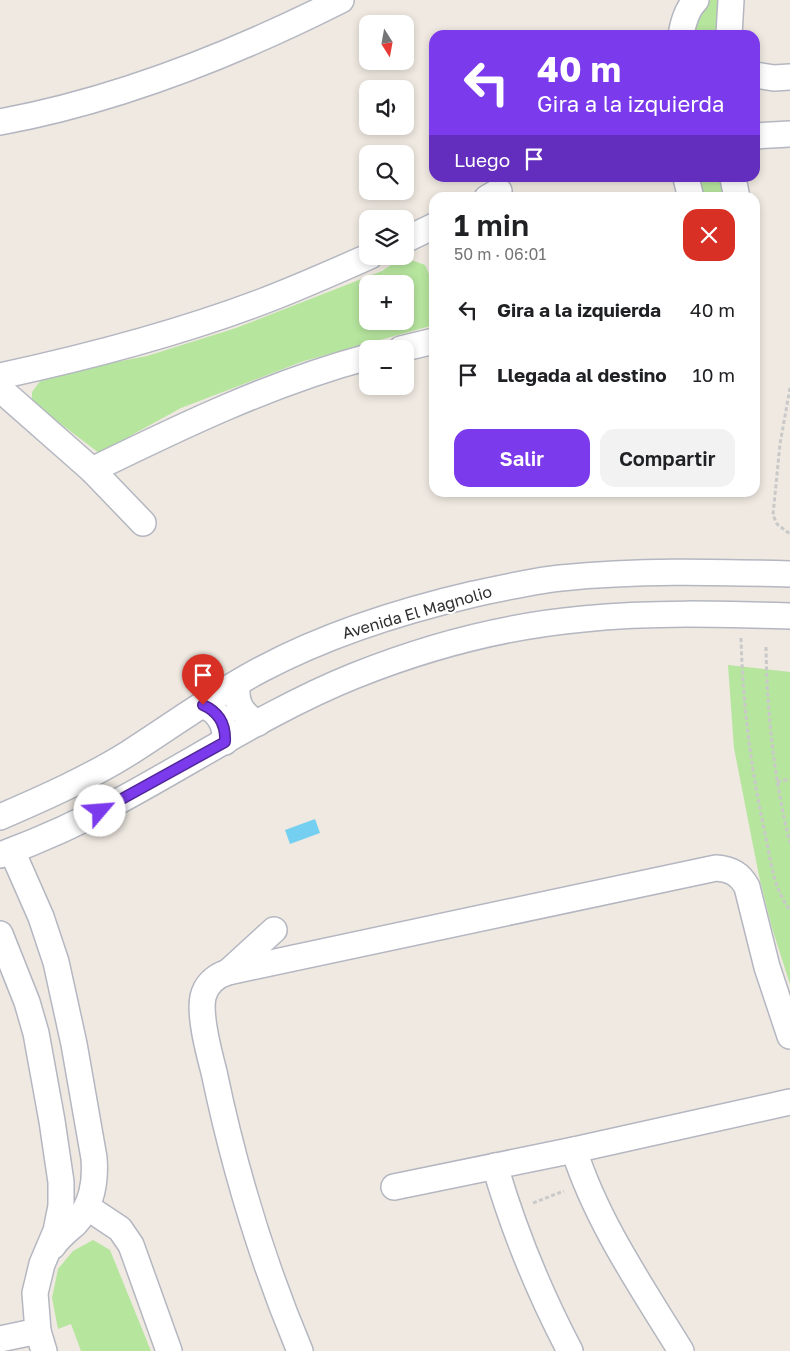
<!DOCTYPE html>
<html lang="es">
<meta charset="utf-8">
<style>
:root{--surface:#fff;--page:#f2f2f2;--text:#202124;--muted:#757577;--accent:#7c3aed}
body{margin:0;font-family:"Golos Text",sans-serif;background:var(--page);color:var(--text);height:100vh;display:flex;flex-direction:column;font-size:19px;white-space:nowrap}
*{box-sizing:border-box;margin:0}
p{font-size:16px;color:var(--muted)}
.icon{flex:none;width:28px;height:28px;fill:none;stroke:currentColor;stroke-width:2;stroke-linecap:round;stroke-linejoin:round}
.map{position:relative;flex:1;overflow:hidden}
.side{position:absolute;left:429px;top:192px;width:331px;height:305px;display:flex;flex-direction:column;background:var(--surface);border-radius:15px;box-shadow:0 2px 8px #0003}
.side>*{flex:none}
.top-card{position:absolute;left:429px;top:30px;width:331px;height:152px;border-radius:15px;box-shadow:0 2px 8px #0003;background:#7c3aed;color:#fff;overflow:hidden}
.needle{width:32px;rotate:169deg}
.buttons{position:absolute;left:359px;top:15px;display:grid;gap:10px}
.buttons a{display:grid;place-items:center;width:55px;height:55px;border-radius:10px;background:var(--surface);box-shadow:0 2px 8px #0003;font-size:25px}
.pin{position:absolute;display:grid;place-items:center;width:42px;height:42px;color:#fff;margin:-51px -21px;border-radius:50% 50% 50% 0;rotate:-45deg;box-shadow:0 0 5px #0007}
.pin .icon{rotate:45deg}
.me{position:absolute;width:55px;margin:-28px;rotate:63deg;stroke-linejoin:round;filter:drop-shadow(0 0 4px #0008)}
.turn{display:flex;align-items:center;gap:18px;height:105px;padding:0 25px;font-size:22px}
.turn .icon{width:65px;height:65px;stroke-width:2.5}
.turn b{display:block;font-size:35px;line-height:42px}
.then{display:flex;align-items:center;height:48px;padding:0 25px;background:#0003;gap:10px;font-size:19px}
.round{display:grid;place-items:center;flex:none;width:52px;height:52px;border-radius:15px;background:var(--page)}
.summary{display:flex;align-items:center;justify-content:space-between;height:85px;padding:0 25px}
h1{font-size:30px;font-weight:600;line-height:38px}
.button{display:flex;gap:10px;margin-top:auto;padding:10px 25px}
.button a{flex:1;height:58px;border-radius:15px;background:var(--accent);color:#fff;font-size:20px;font-weight:600;line-height:58px;text-align:center}
.button a+a{background:var(--page);color:var(--text)}
ul{padding:0;list-style:none}
li{display:flex;align-items:center;gap:15px;height:65px;padding:0 25px}
li div{flex:1}
li b{display:block;font-size:19px}
li em{font-style:normal}
.map>svg:first-child{display:block}
.green{fill:#b6e59e;fill-rule:evenodd}
.water{fill:#75cff0}
.lines{fill:none;stroke-linecap:round;stroke-linejoin:round}
.minor-casing{stroke:#b4b7c1;stroke-width:28}
.path{stroke:#c9c9c9;stroke-width:3;stroke-dasharray:4 2.5;stroke-linecap:butt}
.minor{stroke:#fff;stroke-width:25}
.route-casing{stroke:#51269a;stroke-width:12}
.route{stroke:#7c3aed;stroke-width:9}
.labels{text-anchor:middle;stroke-width:4.5;stroke-linejoin:round;paint-order:stroke}
.street-label{font-size:16px;fill:#2e2e2e;stroke:#fff}
</style>
<div class="map">
<svg width="790" height="1351" viewBox="0 0 790 1351">
<rect width="100%" height="100%" fill="#efe9e1"/>
<g class="green">
<path d="M 710,0 L 721,0 L 720,23 L 717,35 L 692,35 L 699,15 Z"/>
<path d="M 696,178 L 722,178 L 727,197 L 702,197 Z"/>
<path d="M 400,259 L 414,261 L 425,265 L 434,286 L 434,325 L 304,361 L 181,408 L 99,453 L 32,402 L 32,392 L 44,376 L 147,356 L 236,328 L 382,271 ZM 368,284 L 405,284 L 405,321 L 368,321 Z"/>
<path d="M 728,665 L 790,672 L 790,984 L 772,928 L 759,876 L 734,748 Z"/>
<path d="M 93,1240 L 110,1250 L 151,1351 L 81,1351 L 71,1324 L 58,1329 L 52,1298 L 58,1269 L 73,1251 Z"/>
</g>
<path class="water" d="M 315,819 L 320,833 L 290,844 L 285,830 Z"/>
<g class="lines">
<g class="minor-casing">
<g id="minor">
<path d="M 681,35 C 683,23 687,9 696,0"/>
<path d="M 729,35 L 731,0"/>
<path d="M 755,75 L 774,78 L 790,77"/>
<path d="M 0,122 C 119,100 234,54 341,0"/>
<path d="M 755,136 L 790,134"/>
<path d="M 686,178 L 691,198"/>
<path d="M 733,178 L 737,198"/>
<path d="M 487,198 L 499,191"/>
<path d="M 405,240 L 434,226"/>
<path d="M 401,349 L 434,341"/>
<path d="M 0,376 C 88,357 176,334 261,302 C 298,288 334,272 370,256"/>
<path d="M 0,389 L 92,470 L 143,523"/>
<path d="M 92,470 C 182,426 271,383 368,357"/>
<path d="M 238,683 C 234,701 241,714 258,723"/>
<path d="M 203,705 C 219,712 226,724 225,742"/>
<path d="M 0,817 C 44,798 89,778 129,753 C 173,725 216,693 262,669 C 328,634 401,611 474,594 C 502,588 532,581 561,578 C 637,570 713,572 790,574"/>
<path d="M 12,851 L 41,917 L 56,962 L 74,1044 L 94,1158 C 96,1183 92,1205 75,1224 C 67,1231 59,1237 53,1246"/>
<path d="M 0,855 C 41,840 81,822 119,801 C 197,759 272,709 354,676 C 426,647 506,626 583,619 C 652,612 721,614 790,616"/>
<path d="M 0,934 L 27,1002 L 36,1033 L 52,1121 L 61,1182 L 61,1206 L 56,1231 L 42,1264 L 35,1293 L 38,1331 L 44,1351"/>
<path d="M 228,972 L 274,930"/>
<path d="M 574,1150 C 597,1222 641,1286 681,1351"/>
<path d="M 495,1166 C 514,1231 539,1292 570,1351"/>
<path d="M 394,1187 L 574,1150 L 790,1102"/>
<path d="M 87,1207 L 120,1229 L 131,1245 L 169,1351"/>
<path d="M 0,1339 L 38,1331"/>
<path d="M 300,1351 C 262,1261 234,1168 214,1072 C 209,1053 199,1016 203,997 C 206,984 216,976 228,972 L 716,868 C 731,869 740,874 747,887 L 767,967 L 790,1036"/>
</g>
</g>
<g class="path">
<path d="M 790,388 L 780,444 L 773,515 L 777,524 L 790,534"/>
<path d="M 741,638 C 743,708 751,770 766,838 C 771,863 774,889 790,910"/>
<path d="M 766,647 C 767,713 774,779 790,843"/>
<path d="M 777,782 L 790,779"/>
<path d="M 533,1203 L 564,1191"/>
</g>
<use href="#minor" class="minor"/>
</g>
<g class="lines">
<g class="route-casing">
<path id="route" d="M 100,811 L 225,742 C 226,724 219,712 203,705"/>
</g>
<use href="#route" class="route"/>
</g>
<g class="labels">
<g class="street-label">
<text transform="translate(417 612) rotate(-16)" y="6">Avenida El Magnolio</text>
</g>
</g>
</svg>
<div class="buttons">
<a><svg class="needle" viewBox="-14 -14 28 28"><path d="M0-13l5 13h-10z" fill="#e53935"/><path d="M0 13l5-13h-10z" fill="#757577"/></svg></a>
<a><svg class="icon" aria-label="sound" viewBox="0 0 24 24"><path d="M4 9h4l5-4v14l-5-4H4zM17 9q2 3 0 6"/></svg></a>
<a><svg class="icon" aria-label="search" viewBox="0 0 24 24"><circle cx="10" cy="10" r="6"/><path d="M15 15l6 6"/></svg></a>
<a><svg class="icon" aria-label="layers" viewBox="0 0 24 24"><path d="M12 4l9 5-9 5-9-5zM3 14l9 5 9-5"/></svg></a>
<a>+</a>
<a>−</a>
</div>
<div class="pin" style="left:203px;top:705px;background:#d93025"><svg class="icon" aria-label="arrive" viewBox="0 0 24 24"><path d="M6 21V4h12l-3 4 3 4H6"/></svg></div>
<svg class="me" style="left:100px;top:811px" viewBox="-20 -20 40 40"><circle r="19" fill="#fff"/><path d="M0-13L10 11 0 6-10 11z" fill="#7c3aed"/></svg>
<div class="top-card">
<div class="turn"><svg class="icon" aria-label="left" viewBox="0 0 24 24"><path d="M17 20v-9H6M10 6l-5 5 5 5"/></svg><div><b>40 m</b>Gira a la izquierda</div></div>
<div class="then">Luego<svg class="icon" aria-label="arrive" viewBox="0 0 24 24"><path d="M6 21V4h12l-3 4 3 4H6"/></svg></div>
</div>
<section class="side">
<div class="summary"><div><h1>1 min</h1><p>50 m · 06:01</p></div><a class="round" style="background:#d93025;color:#fff"><svg class="icon" aria-label="close" viewBox="0 0 24 24"><path d="M6 6l12 12M18 6L6 18"/></svg></a></div>
<ul>
<li><svg class="icon" aria-label="left" viewBox="0 0 24 24"><path d="M17 20v-9H6M10 6l-5 5 5 5"/></svg><div><b>Gira a la izquierda</b></div><em>40 m</em></li>
<li><svg class="icon" aria-label="arrive" viewBox="0 0 24 24"><path d="M6 21V4h12l-3 4 3 4H6"/></svg><div><b>Llegada al destino</b></div><em>10 m</em></li>
</ul>
<div class="button"><a>Salir</a><a>Compartir</a></div>
</section>
</div>
